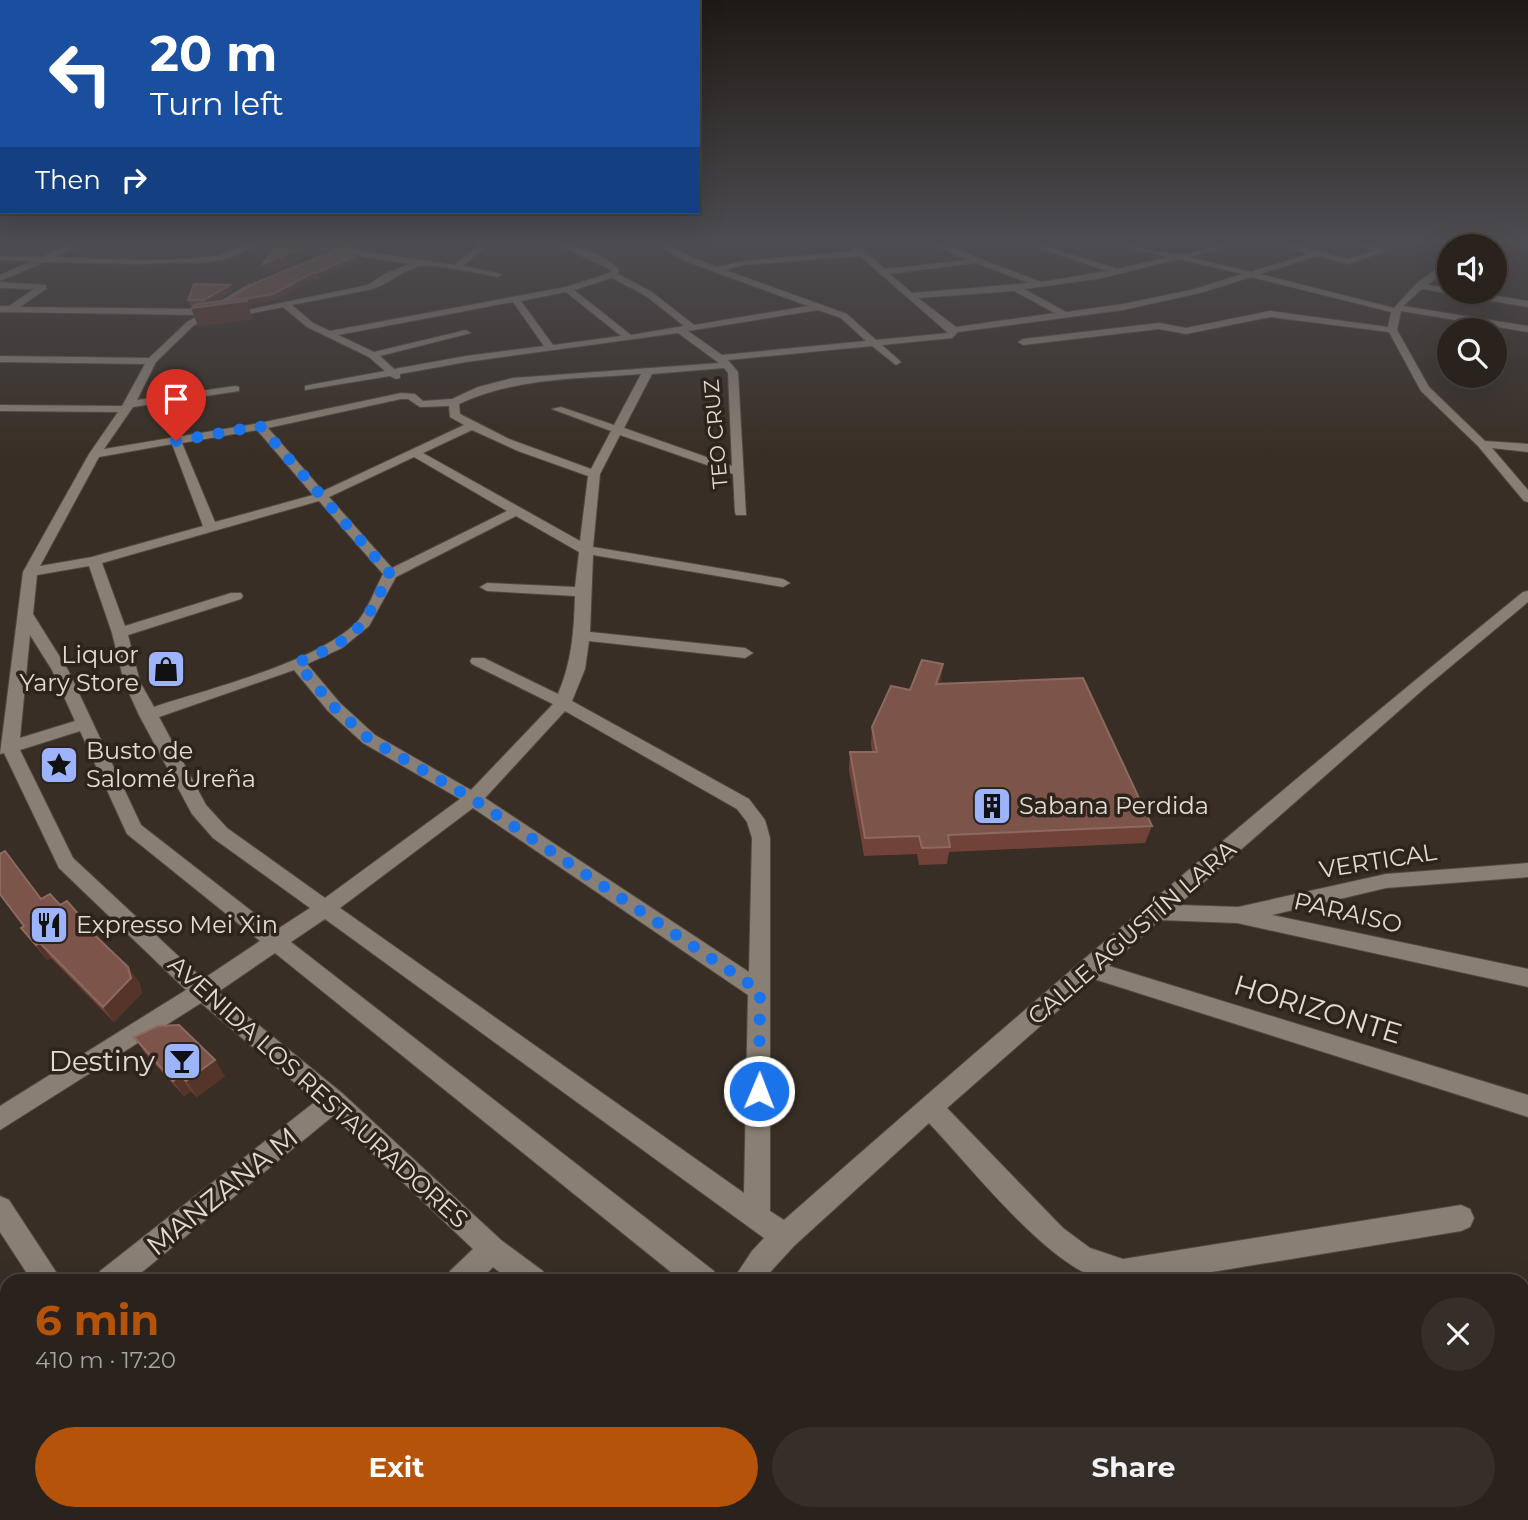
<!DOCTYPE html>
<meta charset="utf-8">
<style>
:root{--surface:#2a221c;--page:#362f29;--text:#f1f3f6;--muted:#a5a4a3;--line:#463f3b;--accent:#b45309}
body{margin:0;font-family:Montserrat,sans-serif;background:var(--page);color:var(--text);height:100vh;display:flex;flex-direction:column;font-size:26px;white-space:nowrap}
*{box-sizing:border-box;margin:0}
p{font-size:23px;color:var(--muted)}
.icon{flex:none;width:38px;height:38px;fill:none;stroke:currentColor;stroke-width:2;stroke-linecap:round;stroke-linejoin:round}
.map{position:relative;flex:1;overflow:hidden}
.sheet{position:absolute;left:0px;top:1274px;width:1530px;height:247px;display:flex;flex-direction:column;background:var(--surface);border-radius:21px 21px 0 0;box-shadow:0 7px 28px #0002,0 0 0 2px var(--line)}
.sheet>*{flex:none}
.top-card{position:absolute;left:0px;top:0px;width:700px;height:214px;box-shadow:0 7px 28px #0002,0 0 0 2px var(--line);background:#1a4fa0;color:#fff;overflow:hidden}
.buttons{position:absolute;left:1437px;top:234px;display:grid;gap:14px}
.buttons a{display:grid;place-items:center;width:70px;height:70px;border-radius:50%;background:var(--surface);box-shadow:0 7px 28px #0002,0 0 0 2px var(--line);font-size:35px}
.pin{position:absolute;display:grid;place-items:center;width:60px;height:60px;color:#fff;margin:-72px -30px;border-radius:50% 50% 50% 0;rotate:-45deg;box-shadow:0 0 7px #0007}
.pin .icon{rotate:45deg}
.me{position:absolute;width:77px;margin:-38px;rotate:1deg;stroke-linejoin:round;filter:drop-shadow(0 0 5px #0008)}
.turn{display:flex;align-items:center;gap:24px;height:147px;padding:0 35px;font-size:32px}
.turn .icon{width:91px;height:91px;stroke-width:2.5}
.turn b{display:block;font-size:49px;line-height:60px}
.then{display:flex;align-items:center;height:66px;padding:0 35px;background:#0003;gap:14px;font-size:26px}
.round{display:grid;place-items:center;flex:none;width:74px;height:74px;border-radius:37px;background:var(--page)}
.summary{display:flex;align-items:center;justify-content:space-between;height:119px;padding:0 35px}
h1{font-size:42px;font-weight:700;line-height:52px;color:var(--accent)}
.button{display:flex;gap:14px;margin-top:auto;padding:14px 35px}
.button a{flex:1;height:80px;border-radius:42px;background:var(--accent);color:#fff;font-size:28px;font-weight:700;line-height:80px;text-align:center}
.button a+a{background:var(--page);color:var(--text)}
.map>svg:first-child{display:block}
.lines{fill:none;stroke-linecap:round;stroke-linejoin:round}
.minor-casing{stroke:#524941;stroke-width:2}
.minor{fill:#8a7f74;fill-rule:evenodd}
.wall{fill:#714338}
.shaded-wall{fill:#553429}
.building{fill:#7d5449;stroke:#8d695f;stroke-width:2}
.route{stroke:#1a73e8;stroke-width:12;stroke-dasharray:0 21.6}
.labels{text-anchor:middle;stroke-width:7;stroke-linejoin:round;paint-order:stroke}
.far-street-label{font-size:21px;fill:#e2dbd5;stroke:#2d241b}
.poi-label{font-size:24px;fill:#e2dbd5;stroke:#2d241b;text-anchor:start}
.street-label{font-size:24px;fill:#e2dbd5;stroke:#2d241b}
.near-street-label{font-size:28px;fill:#e2dbd5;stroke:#2d241b}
.near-poi-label{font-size:28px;fill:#e2dbd5;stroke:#2d241b;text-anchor:end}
</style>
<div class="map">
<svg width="1528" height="1520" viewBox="0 0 1528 1520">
<rect width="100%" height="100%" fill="#382e25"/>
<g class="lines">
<g class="minor-casing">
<g id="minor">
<path d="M 74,243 L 85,243 L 55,257 C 106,259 158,263 209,257 C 227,255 242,243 261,243 L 228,259 L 206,262 L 138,264 L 45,262 L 0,281 L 0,275 L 32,261 L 0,260 L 0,256 L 42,257 Z"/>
<path d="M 348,243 L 359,243 L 346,249 L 455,265 L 480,243 L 489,243 L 463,266 L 502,274 L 498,277 C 482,274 429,262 417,267 C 400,272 388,284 373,289 L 292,305 L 313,323 L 330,331 L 566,287 L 609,273 L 611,270 L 607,268 L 553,243 C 575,243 603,255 619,269 L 618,274 L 652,292 L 694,325 L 808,306 L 685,261 L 655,243 L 665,243 L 691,257 L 717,267 L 743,261 L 855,251 L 849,245 L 851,243 L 856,243 L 885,269 L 968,260 L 927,243 L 939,243 L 1041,282 L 1107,271 L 1024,243 L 1037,243 L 1117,269 L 1168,257 L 1108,243 C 1132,243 1161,255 1180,254 C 1201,253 1220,243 1241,243 L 1189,257 L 1251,272 L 1308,254 L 1274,243 L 1288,243 L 1348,259 L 1374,251 L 1351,243 L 1364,243 L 1386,251 L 1348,264 L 1317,256 L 1260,274 L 1394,308 L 1416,284 L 1449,260 L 1449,266 L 1428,285 L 1449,288 L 1449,292 L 1473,292 L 1528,301 L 1528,307 L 1422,289 L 1403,306 L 1528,326 L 1528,332 L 1401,311 L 1397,330 L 1429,387 L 1485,441 L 1528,444 L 1528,452 L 1492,448 L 1528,490 L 1528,502 L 1524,501 L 1478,446 L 1421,391 L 1389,332 L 1270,317 L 1186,334 L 1159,329 L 1023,345 L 1018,342 L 1023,339 L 1159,323 L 1186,328 L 1270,311 L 1388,327 L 1391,312 L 1251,277 L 1200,293 L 1123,310 L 958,332 L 952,338 L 882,345 L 901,362 L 896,365 L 872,346 L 728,360 L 738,372 L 746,515 L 736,515 L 735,512 L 733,474 L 620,435 L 600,474 L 593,547 L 783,579 L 790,583 L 783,587 L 593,555 L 590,632 L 745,648 L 753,653 L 745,658 L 589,641 L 585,669 L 572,701 L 749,799 L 765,820 L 770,838 L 770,1211 L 784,1220 C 1026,1007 1272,796 1523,592 L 1528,591 L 1528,602 L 1426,687 L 1178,905 L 1238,907 L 1386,874 L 1528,863 L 1528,877 L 1386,888 L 1272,915 L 1528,969 L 1528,987 L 1237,923 L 1160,920 L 1109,966 L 1528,1095 L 1528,1117 L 1094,979 L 947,1108 L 1063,1228 L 1090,1248 L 1123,1259 L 1461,1205 L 1470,1209 L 1474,1218 L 1470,1227 L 1461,1231 L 1157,1281 C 1141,1281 1123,1284 1108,1281 C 1052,1272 970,1166 929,1123 L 794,1246 L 762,1281 L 732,1281 L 752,1251 L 764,1238 L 325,919 L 291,942 L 714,1271 L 718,1281 L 682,1281 L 275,953 L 218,992 L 342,1093 L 501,1240 L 543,1271 L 547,1281 L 511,1281 L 493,1267 L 479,1281 L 446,1281 L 450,1271 L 473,1249 L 333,1116 L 131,1281 L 96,1281 L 100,1271 L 316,1101 L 201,1003 L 0,1130 L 0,1106 L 186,990 L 59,868 L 4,753 L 0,754 L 23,572 L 89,454 L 118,412 L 0,411 L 0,405 L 122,406 L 145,364 L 0,362 L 0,356 L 149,358 L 187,322 L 199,315 L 0,312 L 0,306 L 9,306 L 34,289 L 0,288 L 0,282 L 46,285 L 46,289 L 20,307 L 208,309 L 249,284 L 256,286 L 193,326 L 156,362 L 137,400 L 235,386 L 239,387 L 239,391 L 133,407 L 104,449 L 260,423 L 401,393 L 415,394 L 423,401 L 452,399 L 478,387 L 513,378 L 719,363 L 678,333 L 466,362 L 400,374 L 400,378 L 396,379 L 390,376 L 305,390 L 305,386 L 309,385 L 385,371 L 369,357 L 307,327 L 283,307 L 228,318 L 223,315 L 368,285 L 386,273 L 410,264 L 338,253 L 316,261 L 312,259 ZM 860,256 L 948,333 L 876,340 L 847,314 L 725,270 L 743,265 ZM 1179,259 L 1242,274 L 1195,289 L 1123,304 L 1066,312 L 1024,289 L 1098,279 ZM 976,263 L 1029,283 L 912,293 L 890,274 ZM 612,278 L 646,296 L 684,326 L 631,335 L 574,290 ZM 1014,291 L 1055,313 L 956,327 L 918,298 ZM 566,292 L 621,336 L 553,345 L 521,301 ZM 513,302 L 544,346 L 466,356 L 394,369 L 380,356 L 471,333 L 466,330 L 374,352 L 338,335 ZM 818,310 L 841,318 L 866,341 L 722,355 L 688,331 ZM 724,368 L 728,373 L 732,466 L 624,428 L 652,374 ZM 641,374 L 614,425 L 561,407 L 552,409 L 611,431 L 591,469 L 509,439 L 460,414 L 459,404 C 516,377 580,379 641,374 ZM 401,399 L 408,399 L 420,407 L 449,406 L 450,417 L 464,425 L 323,491 L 268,428 ZM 257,430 L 313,495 L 215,522 L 182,443 ZM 472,430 L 518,451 L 588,476 L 580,541 L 423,453 ZM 172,444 L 203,526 L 92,557 L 40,566 L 99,457 ZM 414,457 L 507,511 L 392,568 L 329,497 ZM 319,501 L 383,574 C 375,589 368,610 357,622 C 318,662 208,689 154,707 L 140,682 L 128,635 L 241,599 L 243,596 L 241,593 L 231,593 L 125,626 L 102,563 ZM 516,516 L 579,552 L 575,587 L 487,583 L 480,587 L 487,591 L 575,596 C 574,631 572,661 558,694 L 484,658 L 472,658 L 470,661 L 472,664 L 553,704 L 471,790 L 375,735 L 340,703 L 307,664 L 342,648 L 369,626 L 396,577 ZM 89,566 L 112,633 L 124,682 L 139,715 L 192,814 L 213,838 L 310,908 L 276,930 L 141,825 L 68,670 L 33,614 L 37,575 ZM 30,635 L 52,670 L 75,721 L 20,738 ZM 294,670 L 328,711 L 363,743 L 460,799 L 325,898 L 227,828 L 206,805 L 159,717 ZM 565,711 L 737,809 L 747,822 L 752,838 L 749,972 L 485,798 ZM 80,731 L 127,834 L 260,941 L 203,979 L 73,858 L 20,750 ZM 473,808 L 748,995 L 744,1193 L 340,908 Z"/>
<path d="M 1482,243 L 1494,243 L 1487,247 L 1474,247 Z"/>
<path d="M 1513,243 L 1528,243 L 1528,247 L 1514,245 Z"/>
<path d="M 0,1196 L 9,1200 L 62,1281 L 32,1281 L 0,1232 Z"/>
<path d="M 7,1350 L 7,1382 L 0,1384 L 0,1353 Z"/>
<path d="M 200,1514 L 235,1514 L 232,1520 L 197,1520 Z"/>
<path d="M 547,1514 L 581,1514 L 578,1520 L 544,1520 Z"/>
<path d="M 806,1514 L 842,1514 L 845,1520 L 809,1520 Z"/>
<path d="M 989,1514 L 1026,1514 L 1029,1520 L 992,1520 Z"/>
</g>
</g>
<use href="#minor" class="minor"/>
</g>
<g class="wall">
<path d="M 354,243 L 398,243 L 379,251 L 355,248 Z"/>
<path d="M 360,254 L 361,259 L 318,279 L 313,279 L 275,300 L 248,305 L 253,319 L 198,326 L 193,306 L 190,306 L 188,300 L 230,285 L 232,291 L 214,302 L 228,300 Z"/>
<path d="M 943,664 L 940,683 L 1152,826 L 1145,843 L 949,852 L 947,864 L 919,865 L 917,854 L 864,856 L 849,770 L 850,752 L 872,752 L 871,744 L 872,727 L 910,690 Z"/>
<path d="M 41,899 L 60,905 L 82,918 L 91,931 L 139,982 L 142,993 L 114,1022 L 51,958 L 47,960 L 21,928 L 24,926 Z"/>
<path d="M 134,1037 L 225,1076 L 197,1097 L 191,1091 L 184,1096 L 145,1053 Z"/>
</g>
<g class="shaded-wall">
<path d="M 315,243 L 322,243 L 324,250 L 266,274 L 263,264 Z"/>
<path d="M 377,243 L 398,243 L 379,251 Z"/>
<path d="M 360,254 L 361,259 L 318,279 L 316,273 Z"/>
<path d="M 312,273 L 313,279 L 275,300 L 248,305 L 253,319 L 198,326 L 191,308 L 206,306 L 204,300 L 230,285 L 232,291 L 208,306 L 247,299 Z"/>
<path d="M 943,664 L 941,681 L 934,700 L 936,684 Z"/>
<path d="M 82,918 L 93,933 L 79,920 Z"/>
<path d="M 40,943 L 51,958 L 47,960 L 36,945 Z"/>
<path d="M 128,967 L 139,982 L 142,993 L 114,1022 L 103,1007 Z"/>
<path d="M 215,1060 L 225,1076 L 197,1097 L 186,1081 Z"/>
<path d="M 180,1075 L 191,1091 L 184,1096 L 173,1081 Z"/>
<path d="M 76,1514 L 106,1514 L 110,1520 L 69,1520 Z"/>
</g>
<g class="building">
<path d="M 277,243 L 315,243 L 263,264 Z"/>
<path d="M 337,250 L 360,254 L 316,273 L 312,273 L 273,294 L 246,299 L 228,300 L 255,283 Z"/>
<path d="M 194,284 L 230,285 L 204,300 L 188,300 Z"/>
<path d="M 246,298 L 247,301 L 191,308 L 197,304 Z"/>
<path d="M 922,660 L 943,664 L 936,684 L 1083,678 L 1152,826 L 948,835 L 950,847 L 922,848 L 919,836 L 865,838 L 850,752 L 877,752 L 872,727 L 891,686 L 910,690 Z"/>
<path d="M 5,851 L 41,899 L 50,894 L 60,905 L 67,901 L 82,918 L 79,920 L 128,967 L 131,978 L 103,1007 L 40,943 L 36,945 L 21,928 L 24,926 L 0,894 L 0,854 Z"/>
<path d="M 179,1025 L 215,1060 L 186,1081 L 180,1075 L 173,1081 L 134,1037 L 158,1026 Z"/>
<path d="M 7,1398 L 7,1514 L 76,1514 L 69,1520 L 0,1520 L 0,1403 Z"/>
</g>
<linearGradient id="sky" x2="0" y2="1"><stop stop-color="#1f1914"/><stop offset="0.53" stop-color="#4d4c51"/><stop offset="1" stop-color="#4d4c51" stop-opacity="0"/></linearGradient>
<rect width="1528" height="456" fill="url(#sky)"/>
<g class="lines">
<path class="route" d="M 176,441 L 260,426 L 390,574 L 364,623 L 337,645 L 297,663 L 334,707 L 369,739 L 473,799 L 760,991 L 759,1091"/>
</g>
<defs>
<g id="shop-square" transform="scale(2.0125)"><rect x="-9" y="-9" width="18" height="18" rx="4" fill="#9db4fd" stroke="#2d241b"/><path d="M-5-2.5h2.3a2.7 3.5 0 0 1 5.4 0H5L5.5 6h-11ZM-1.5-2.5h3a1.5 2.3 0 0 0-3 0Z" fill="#111"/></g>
<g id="sight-square" transform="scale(2.0125)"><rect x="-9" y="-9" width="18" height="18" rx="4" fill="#9db4fd" stroke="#2d241b"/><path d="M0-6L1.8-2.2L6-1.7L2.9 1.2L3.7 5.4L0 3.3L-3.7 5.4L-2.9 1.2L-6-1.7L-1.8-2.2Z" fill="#111"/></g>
<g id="building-square" transform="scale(2.0125)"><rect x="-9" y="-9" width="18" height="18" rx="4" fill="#9db4fd" stroke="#2d241b"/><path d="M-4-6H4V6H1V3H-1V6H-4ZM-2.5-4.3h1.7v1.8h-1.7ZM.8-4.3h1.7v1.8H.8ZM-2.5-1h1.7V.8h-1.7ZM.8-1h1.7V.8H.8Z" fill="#111"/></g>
<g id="restaurant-square" transform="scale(2.0125)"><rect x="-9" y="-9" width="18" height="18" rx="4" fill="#9db4fd" stroke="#2d241b"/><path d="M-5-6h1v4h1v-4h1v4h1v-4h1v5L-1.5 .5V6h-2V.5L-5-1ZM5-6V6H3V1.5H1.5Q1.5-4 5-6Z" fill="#111"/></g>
<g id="bar-square" transform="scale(2.0125)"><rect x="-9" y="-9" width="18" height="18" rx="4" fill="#9db4fd" stroke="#2d241b"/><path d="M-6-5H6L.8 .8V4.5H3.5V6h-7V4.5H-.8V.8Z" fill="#111"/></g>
</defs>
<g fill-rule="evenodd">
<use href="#shop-square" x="166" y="669"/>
<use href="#sight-square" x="59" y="765"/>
<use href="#building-square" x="992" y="806"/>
<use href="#restaurant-square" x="49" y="925"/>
<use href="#bar-square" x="182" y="1061"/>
</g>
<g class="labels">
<g class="far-street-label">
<text transform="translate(716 434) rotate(-95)" y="7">TEO CRUZ</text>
</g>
<g class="poi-label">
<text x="139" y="663" text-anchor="end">Liquor<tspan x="139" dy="28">Yary Store</tspan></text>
<text x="86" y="759">Busto de<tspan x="86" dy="28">Salomé Ureña</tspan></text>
<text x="1019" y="814">Sabana Perdida</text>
<text x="76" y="933">Expresso Mei Xin</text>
</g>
<g class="street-label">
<text transform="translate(1378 861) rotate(-9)" y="8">VERTICAL</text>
<text transform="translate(1348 913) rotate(13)" y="8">PARAISO</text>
<text transform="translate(1132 933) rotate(-41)" y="8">CALLE AGUSTÍN LARA</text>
<text transform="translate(318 1092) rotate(42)" y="8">AVENIDA LOS RESTAURADORES</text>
</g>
<g class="near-street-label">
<text transform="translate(1318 1009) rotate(17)" y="10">HORIZONTE</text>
<text transform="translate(222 1191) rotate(-39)" y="10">MANZANA M</text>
</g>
<g class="near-poi-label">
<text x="155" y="1071">Destiny</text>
</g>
</g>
</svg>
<div class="buttons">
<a><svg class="icon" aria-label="sound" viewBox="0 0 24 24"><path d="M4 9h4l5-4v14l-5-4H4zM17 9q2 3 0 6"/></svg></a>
<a><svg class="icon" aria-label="search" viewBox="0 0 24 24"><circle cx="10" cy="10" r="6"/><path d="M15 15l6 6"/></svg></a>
</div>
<div class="pin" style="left:176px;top:441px;background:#d93025"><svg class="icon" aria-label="arrive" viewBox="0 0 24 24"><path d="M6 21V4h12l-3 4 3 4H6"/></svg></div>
<svg class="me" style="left:759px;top:1091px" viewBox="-20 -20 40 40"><circle r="17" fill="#1a73e8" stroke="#fff" stroke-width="3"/><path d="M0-11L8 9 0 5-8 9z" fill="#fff"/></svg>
<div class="top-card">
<div class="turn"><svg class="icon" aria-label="left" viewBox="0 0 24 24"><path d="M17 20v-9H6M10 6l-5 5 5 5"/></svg><div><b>20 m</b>Turn left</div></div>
<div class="then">Then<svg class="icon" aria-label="right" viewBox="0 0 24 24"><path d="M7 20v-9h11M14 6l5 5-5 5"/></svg></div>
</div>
<section class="sheet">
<div class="summary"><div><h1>6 min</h1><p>410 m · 17:20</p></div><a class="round"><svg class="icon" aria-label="close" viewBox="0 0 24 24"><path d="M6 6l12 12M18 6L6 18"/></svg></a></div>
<div class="button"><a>Exit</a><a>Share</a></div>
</section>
</div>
